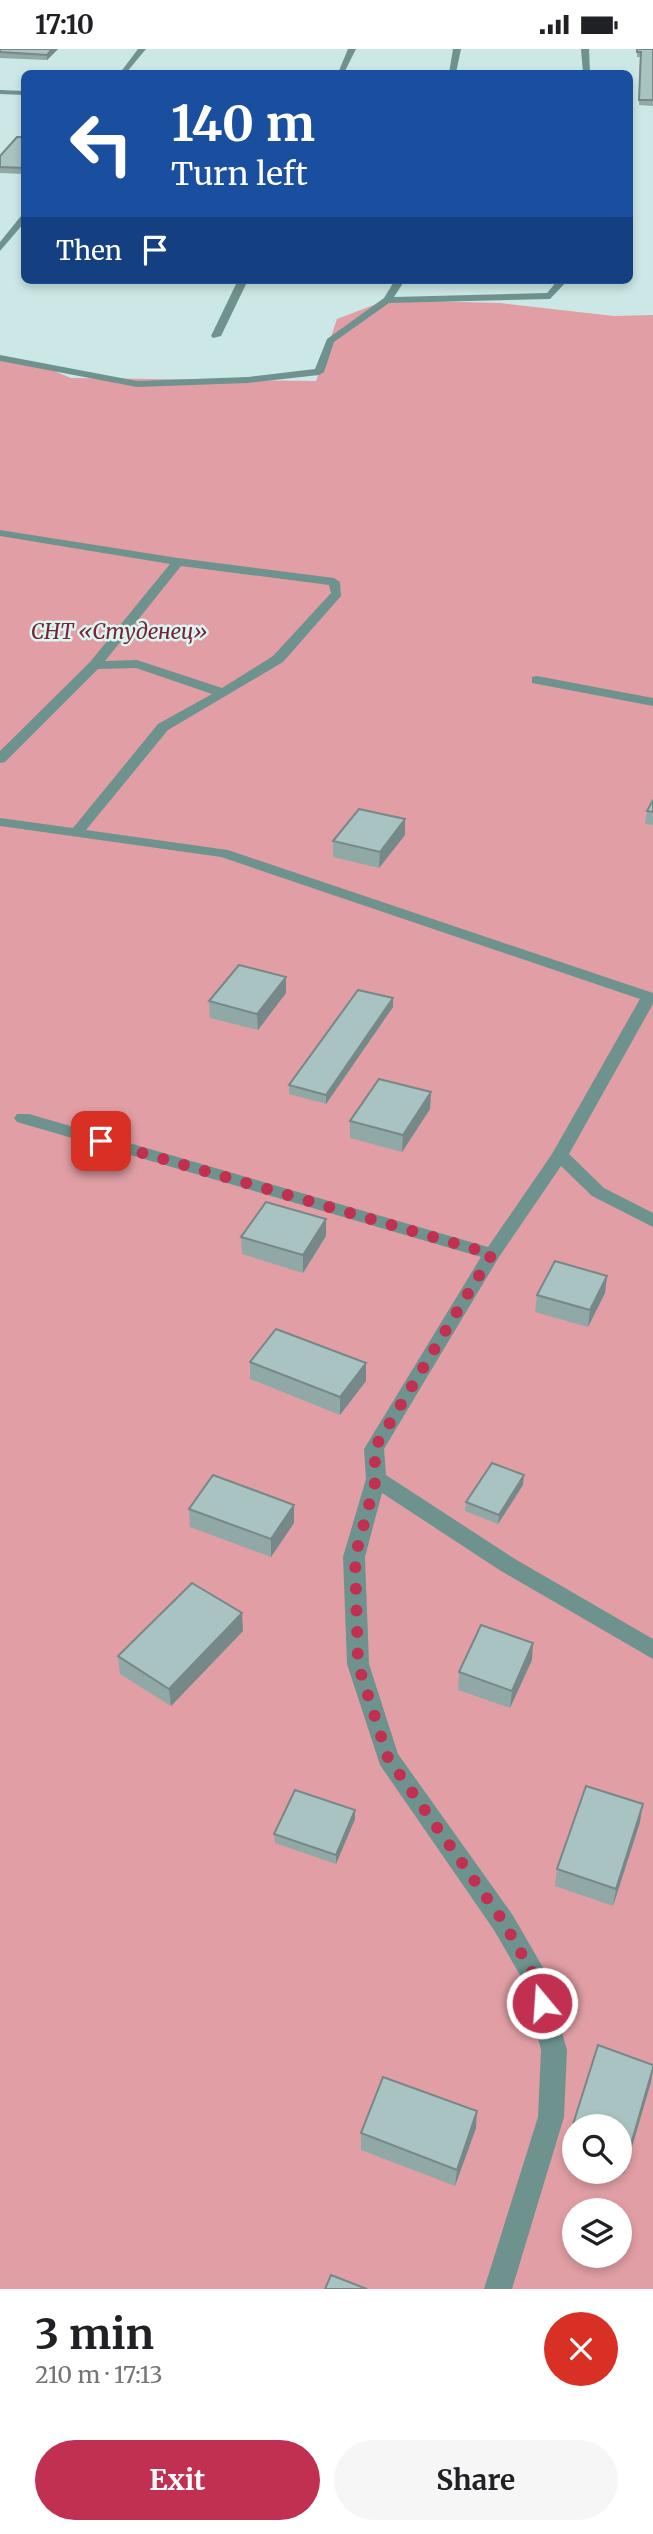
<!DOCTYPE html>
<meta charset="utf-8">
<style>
:root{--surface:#fff;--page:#f6f6f6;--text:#202124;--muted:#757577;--accent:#c13050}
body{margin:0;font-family:Merriweather,serif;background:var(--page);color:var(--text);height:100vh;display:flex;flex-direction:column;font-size:26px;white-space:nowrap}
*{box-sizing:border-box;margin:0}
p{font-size:23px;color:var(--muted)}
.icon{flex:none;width:38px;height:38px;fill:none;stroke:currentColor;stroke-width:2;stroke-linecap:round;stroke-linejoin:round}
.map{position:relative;height:2240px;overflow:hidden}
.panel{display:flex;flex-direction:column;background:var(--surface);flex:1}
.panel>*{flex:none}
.top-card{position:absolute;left:21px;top:21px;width:612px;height:214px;border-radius:10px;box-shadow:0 4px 10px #0003;background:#1a4fa0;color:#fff;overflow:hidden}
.controls{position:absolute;left:562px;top:2065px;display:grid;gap:14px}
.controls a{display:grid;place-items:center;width:70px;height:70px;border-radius:50%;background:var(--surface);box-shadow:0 4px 10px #0003;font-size:35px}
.pin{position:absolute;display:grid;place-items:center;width:60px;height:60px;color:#fff;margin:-30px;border-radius:14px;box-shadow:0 4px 10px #0006}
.me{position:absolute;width:77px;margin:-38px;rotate:342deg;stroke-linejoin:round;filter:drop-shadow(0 0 5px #0008)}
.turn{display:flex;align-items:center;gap:24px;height:147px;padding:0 35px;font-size:32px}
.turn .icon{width:91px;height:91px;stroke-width:2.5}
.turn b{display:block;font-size:49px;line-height:60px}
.then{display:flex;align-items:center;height:66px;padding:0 35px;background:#0003;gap:14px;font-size:26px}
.round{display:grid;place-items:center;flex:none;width:74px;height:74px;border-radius:37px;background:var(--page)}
.summary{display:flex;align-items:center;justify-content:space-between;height:119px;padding:0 35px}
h1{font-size:42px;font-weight:700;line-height:52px}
.button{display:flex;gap:14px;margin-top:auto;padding:14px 35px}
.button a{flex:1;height:80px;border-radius:42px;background:var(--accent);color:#fff;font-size:28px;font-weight:700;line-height:80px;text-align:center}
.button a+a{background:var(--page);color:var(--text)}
.status{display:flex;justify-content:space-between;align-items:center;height:49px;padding:0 35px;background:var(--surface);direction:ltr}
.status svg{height:19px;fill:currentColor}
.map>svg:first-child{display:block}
.green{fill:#e19fa5;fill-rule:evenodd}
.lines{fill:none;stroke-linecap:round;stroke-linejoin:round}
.minor{fill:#6e938f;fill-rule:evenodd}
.wall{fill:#90a8a6}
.shaded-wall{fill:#768887}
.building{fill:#a8c3c1;stroke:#768887;stroke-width:2}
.route{stroke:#c13050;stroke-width:12;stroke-dasharray:0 21.6}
.labels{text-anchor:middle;stroke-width:5;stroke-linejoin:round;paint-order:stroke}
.far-park-label{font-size:21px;font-style:italic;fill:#7a2334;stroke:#d9f6f3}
</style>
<div class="status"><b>17:10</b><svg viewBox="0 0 49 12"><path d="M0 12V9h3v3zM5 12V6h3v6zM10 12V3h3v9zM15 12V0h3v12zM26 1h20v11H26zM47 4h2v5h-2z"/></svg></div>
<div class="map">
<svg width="653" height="2240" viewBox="0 0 653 2240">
<rect width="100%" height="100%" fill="#cce8e6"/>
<path class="green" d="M 387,251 L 500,254 L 614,267 L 653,266 L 653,2240 L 0,2240 L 0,311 L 30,312 L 71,329 L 316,332 L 337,270 ZM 574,2077 L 620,2077 L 620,2123 L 574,2123 ZM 574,2161 L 620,2161 L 620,2207 L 574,2207 Z"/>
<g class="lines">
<g class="minor">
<path d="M 138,0 L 146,0 L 126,24 L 120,24 Z"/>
<path d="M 348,0 L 356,0 L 344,24 L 338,24 Z"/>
<path d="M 453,0 L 461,0 L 456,24 L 449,24 Z"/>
<path d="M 581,0 L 589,0 L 590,24 L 583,24 Z"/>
<path d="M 0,41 L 24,42 L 24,46 L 0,45 Z"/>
<path d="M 21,167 L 24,167 L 24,174 L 0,202 L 0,193 Z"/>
<path d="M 238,231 L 248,231 L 221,287 L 213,289 L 211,287 Z"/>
<path d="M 395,231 L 405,231 L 394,248 L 547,244 L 558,231 L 568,231 L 550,250 L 389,254 L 334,293 L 324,323 L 319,326 L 248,334 L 137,338 L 0,312 L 0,306 L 137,332 L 248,328 L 315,320 L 327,290 L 384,249 Z"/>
<path d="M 0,481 L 178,509 L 334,529 L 340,533 L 341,547 L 283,613 L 168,681 L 86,781 L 228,801 L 653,944 L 653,955 L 569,1105 L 604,1139 L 653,1164 L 653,1178 L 592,1147 L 561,1117 L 499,1208 L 384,1400 L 386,1426 L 515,1510 L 653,1590 L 653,1610 L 501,1522 L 382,1444 L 365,1508 L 369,1615 L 398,1705 L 512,1865 L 545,1922 L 567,2001 L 564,2068 L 512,2240 L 484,2240 L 538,2068 L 541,2001 L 524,1933 L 494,1881 L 380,1716 L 347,1615 L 343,1508 L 366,1430 L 364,1400 L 481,1208 L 17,1073 L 14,1069 L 17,1065 L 29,1065 L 488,1198 L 552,1105 L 640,950 L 221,808 L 0,777 L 0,769 L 73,779 L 158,675 L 212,645 L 136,619 L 98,620 L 5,713 L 0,714 L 0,702 L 90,613 L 170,515 L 0,487 ZM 181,517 L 329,536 L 331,544 L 273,607 L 222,639 L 137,611 L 105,612 Z"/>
<path d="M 537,627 L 653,649 L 653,657 L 532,634 L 532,628 Z"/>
</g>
</g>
<g class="wall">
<path d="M 0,0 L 58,0 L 47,11 L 0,9 Z"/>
<path d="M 637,0 L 653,0 L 653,57 L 639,56 L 640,8 L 637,8 Z"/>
<path d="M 24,88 L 24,125 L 0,124 L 0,107 Z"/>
<path d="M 314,231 L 360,231 L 359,235 L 314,233 Z"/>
<path d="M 653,751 L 653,776 L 645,775 L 647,762 Z"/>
<path d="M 405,770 L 405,786 L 379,819 L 333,808 L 333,792 Z"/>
<path d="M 286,944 L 258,981 L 210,969 L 209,952 Z"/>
<path d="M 393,958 L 326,1055 L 289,1045 L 289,1036 Z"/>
<path d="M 431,1043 L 430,1060 L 402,1103 L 350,1089 L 350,1072 Z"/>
<path d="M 326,1187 L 303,1224 L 242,1205 L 241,1188 Z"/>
<path d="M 607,1227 L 605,1244 L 588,1278 L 535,1263 L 537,1246 Z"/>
<path d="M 250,1313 L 366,1332 L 340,1366 L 250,1330 Z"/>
<path d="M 523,1436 L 498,1475 L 465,1462 L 466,1453 Z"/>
<path d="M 189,1460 L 294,1474 L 271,1508 L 190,1478 Z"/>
<path d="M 243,1582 L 171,1657 L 120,1625 L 118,1607 Z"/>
<path d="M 532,1611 L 510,1659 L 458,1641 L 459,1623 Z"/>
<path d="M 355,1761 L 355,1770 L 336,1815 L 275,1794 L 274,1785 Z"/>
<path d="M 640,1773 L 613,1857 L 555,1837 L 557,1820 Z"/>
<path d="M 598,1996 L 653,2016 L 651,2033 L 624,2125 L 617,2123 L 620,2123 L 620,2077 L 574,2077 L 574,2107 L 567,2105 L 569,2088 Z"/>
<path d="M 476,2079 L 455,2137 L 361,2101 L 361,2084 Z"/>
</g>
<g class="shaded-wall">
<path d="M 52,0 L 58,0 L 47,11 L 47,6 Z"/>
<path d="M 405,770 L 405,786 L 379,819 L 380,803 Z"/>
<path d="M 286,928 L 286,944 L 258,981 L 257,965 Z"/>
<path d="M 393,949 L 393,958 L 326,1055 L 326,1046 Z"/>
<path d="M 431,1043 L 430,1060 L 402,1103 L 403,1086 Z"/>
<path d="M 326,1170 L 326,1187 L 303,1224 L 303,1206 Z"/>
<path d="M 607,1227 L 605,1244 L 588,1278 L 590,1261 Z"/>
<path d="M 366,1314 L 366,1332 L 340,1366 L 340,1348 Z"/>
<path d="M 524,1426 L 523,1436 L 498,1475 L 499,1466 Z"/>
<path d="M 294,1456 L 294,1474 L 271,1508 L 271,1490 Z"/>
<path d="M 242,1564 L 243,1582 L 171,1657 L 169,1640 Z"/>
<path d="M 533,1594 L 532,1611 L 510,1659 L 512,1642 Z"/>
<path d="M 643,1755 L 640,1773 L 613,1857 L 616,1840 Z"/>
<path d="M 355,1761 L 355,1770 L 336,1815 L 336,1806 Z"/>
<path d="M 653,2019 L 651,2033 L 624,2125 L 627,2109 Z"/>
<path d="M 477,2062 L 476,2079 L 455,2137 L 457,2121 Z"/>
</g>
<g class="building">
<path d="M 0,0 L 52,0 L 47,6 L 0,3 Z"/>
<path d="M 637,0 L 653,0 L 653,51 L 639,51 L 641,3 L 637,3 Z"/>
<path d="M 17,88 L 24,88 L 24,119 L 0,118 L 0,107 Z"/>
<path d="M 653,751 L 653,763 L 647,762 Z"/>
<path d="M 359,760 L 405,770 L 380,803 L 333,792 Z"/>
<path d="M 239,916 L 286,928 L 257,965 L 209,952 Z"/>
<path d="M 358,941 L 393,949 L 326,1046 L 289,1036 Z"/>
<path d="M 379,1030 L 431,1043 L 403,1086 L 350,1072 Z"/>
<path d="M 266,1153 L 326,1170 L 303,1206 L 241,1188 Z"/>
<path d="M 555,1212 L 607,1227 L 590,1261 L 537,1246 Z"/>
<path d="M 276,1280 L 366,1314 L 340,1348 L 250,1313 Z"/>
<path d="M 492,1414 L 524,1426 L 499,1466 L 466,1453 Z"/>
<path d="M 213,1426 L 294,1456 L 271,1490 L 189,1460 Z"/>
<path d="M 192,1534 L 242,1564 L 169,1640 L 118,1607 Z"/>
<path d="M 481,1576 L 533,1594 L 512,1642 L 459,1623 Z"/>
<path d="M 586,1737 L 643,1755 L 616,1840 L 557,1820 Z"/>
<path d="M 295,1741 L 355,1761 L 336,1806 L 274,1785 Z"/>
<path d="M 598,1996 L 653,2016 L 653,2019 L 627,2109 L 620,2106 L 620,2077 L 574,2077 L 574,2090 L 569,2088 Z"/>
<path d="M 383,2028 L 477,2062 L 457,2121 L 361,2084 Z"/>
<path d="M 331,2226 L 367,2240 L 325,2240 Z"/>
</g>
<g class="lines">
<path class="route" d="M 101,1092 L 492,1205 L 374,1400 L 376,1430 L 355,1508 L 358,1615 L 388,1709 L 503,1872 L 536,1930 L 542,1954"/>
</g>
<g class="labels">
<g class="far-park-label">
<text x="119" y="590">СНТ «Студенец»</text>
</g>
</g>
</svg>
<div class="controls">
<a><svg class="icon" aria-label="search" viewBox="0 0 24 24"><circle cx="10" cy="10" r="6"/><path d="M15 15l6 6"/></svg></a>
<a><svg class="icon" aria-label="layers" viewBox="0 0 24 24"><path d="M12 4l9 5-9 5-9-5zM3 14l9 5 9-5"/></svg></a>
</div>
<div class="pin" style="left:101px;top:1092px;background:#d93025"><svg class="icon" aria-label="arrive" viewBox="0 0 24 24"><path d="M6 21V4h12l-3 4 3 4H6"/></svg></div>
<svg class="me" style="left:542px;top:1954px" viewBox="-20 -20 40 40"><circle r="17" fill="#c13050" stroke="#fff" stroke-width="3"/><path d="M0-11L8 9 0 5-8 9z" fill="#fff"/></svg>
<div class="top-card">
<div class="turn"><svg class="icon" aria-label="left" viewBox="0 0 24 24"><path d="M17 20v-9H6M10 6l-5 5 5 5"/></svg><div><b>140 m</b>Turn left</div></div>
<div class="then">Then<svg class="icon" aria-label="arrive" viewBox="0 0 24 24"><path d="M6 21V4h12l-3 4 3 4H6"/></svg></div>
</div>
</div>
<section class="panel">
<div class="summary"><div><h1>3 min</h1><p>210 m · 17:13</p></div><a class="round" style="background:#d93025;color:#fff"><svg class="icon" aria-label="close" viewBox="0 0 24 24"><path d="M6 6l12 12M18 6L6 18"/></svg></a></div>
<div class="button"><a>Exit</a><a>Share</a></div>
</section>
